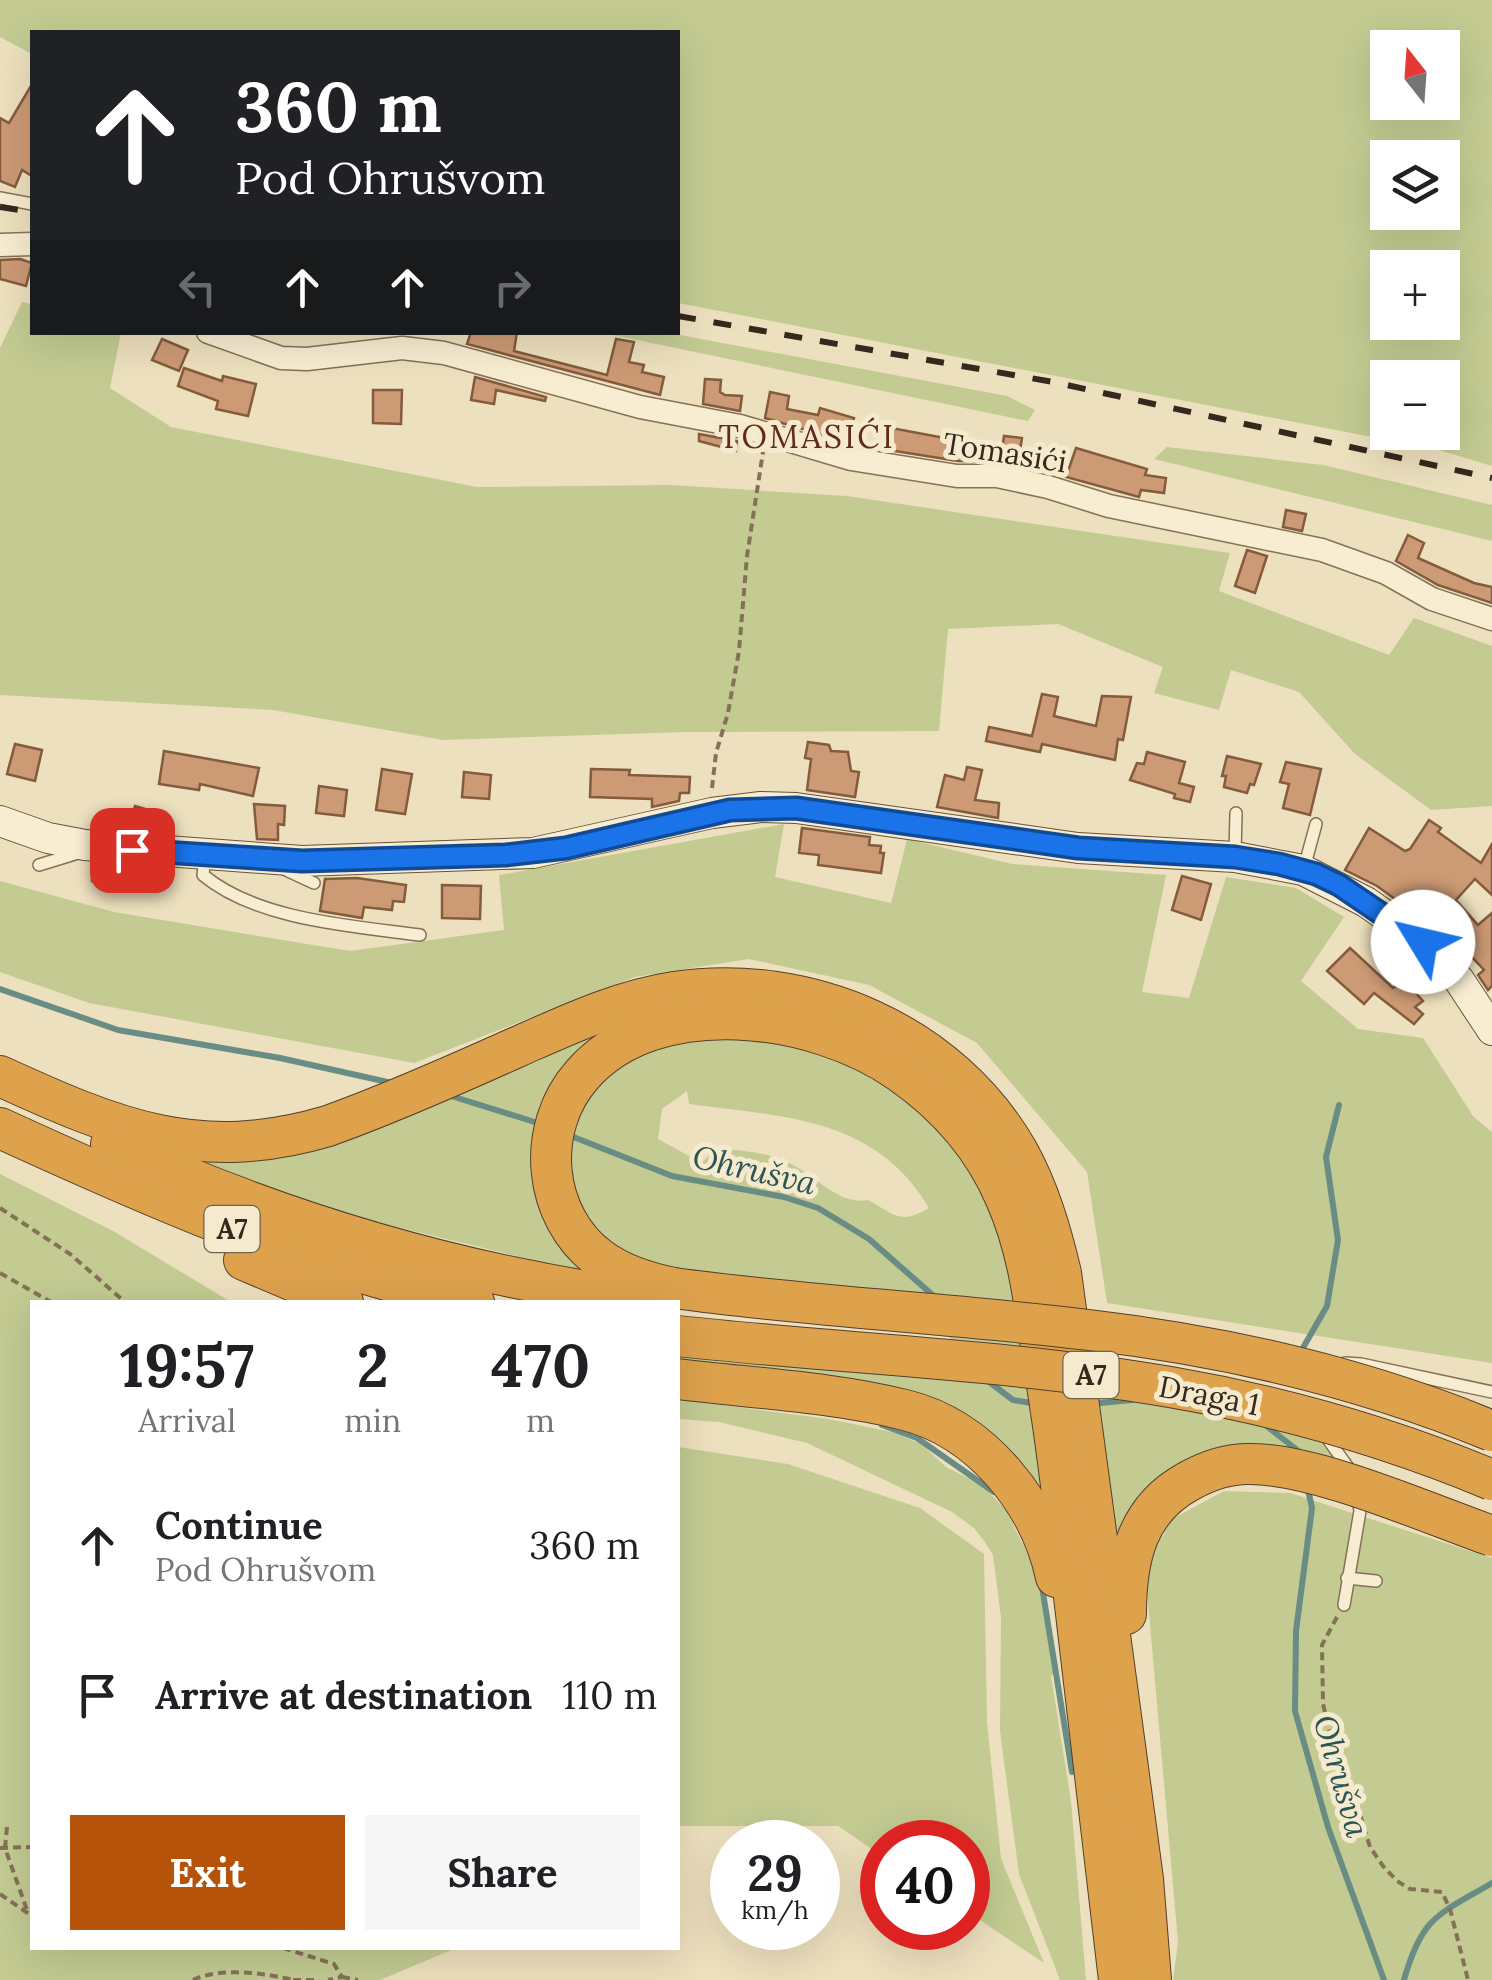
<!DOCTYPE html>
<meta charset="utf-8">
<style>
:root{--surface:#fff;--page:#f6f6f6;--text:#202124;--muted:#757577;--accent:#b45309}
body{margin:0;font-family:Lora,serif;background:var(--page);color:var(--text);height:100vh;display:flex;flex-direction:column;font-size:38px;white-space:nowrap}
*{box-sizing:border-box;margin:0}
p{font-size:32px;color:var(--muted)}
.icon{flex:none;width:55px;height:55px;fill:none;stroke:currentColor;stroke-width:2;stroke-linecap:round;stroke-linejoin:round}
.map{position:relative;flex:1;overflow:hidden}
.drawer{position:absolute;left:30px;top:1300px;width:650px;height:650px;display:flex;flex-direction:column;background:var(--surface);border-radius:0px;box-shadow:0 10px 40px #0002}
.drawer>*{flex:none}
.hud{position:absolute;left:30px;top:30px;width:650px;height:305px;border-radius:0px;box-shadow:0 10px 40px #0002;background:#202124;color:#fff;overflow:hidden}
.needle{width:65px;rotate:343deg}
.buttons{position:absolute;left:1370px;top:30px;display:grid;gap:20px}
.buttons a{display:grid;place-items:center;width:90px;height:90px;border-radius:0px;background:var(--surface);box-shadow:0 10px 40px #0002;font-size:50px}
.speed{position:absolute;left:710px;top:1820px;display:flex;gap:20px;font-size:50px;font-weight:700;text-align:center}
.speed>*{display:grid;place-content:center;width:130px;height:130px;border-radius:50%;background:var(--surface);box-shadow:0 10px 40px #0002;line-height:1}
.speed small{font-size:25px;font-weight:400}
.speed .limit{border:15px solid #d22;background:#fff;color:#111}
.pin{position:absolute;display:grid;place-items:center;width:85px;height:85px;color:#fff;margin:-42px;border-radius:20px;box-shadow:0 5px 15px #0006}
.me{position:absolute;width:110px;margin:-55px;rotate:306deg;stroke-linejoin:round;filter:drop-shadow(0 0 8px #0008)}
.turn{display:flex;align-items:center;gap:35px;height:210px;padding:0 40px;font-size:45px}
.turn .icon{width:130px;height:130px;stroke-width:2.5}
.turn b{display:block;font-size:70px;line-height:85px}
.lanes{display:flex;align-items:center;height:95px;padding:0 40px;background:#0003;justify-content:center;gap:50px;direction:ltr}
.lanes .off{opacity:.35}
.eta{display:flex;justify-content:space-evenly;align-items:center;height:170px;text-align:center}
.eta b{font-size:60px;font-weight:700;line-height:70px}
.primary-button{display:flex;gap:20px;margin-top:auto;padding:20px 40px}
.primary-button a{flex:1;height:115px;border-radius:0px;background:var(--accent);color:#fff;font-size:40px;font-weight:700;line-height:115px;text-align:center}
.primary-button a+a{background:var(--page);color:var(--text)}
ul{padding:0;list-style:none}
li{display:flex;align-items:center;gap:30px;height:150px;padding:0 40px}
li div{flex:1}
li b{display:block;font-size:38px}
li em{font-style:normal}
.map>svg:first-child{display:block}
.green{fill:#c3cb92;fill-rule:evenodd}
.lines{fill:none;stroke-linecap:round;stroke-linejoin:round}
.stream{stroke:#698c84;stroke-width:6}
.building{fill:#cc9a74;stroke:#845b3d;stroke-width:2.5}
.lane-casing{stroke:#857157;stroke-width:14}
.street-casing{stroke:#857157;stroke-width:25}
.secondary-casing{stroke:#67523a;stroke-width:32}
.highway-casing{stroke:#533f2c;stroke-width:42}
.path{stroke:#857157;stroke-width:4;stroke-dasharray:8 5;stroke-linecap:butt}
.lane{stroke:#f8edd1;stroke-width:11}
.street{stroke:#f8edd1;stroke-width:22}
.secondary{stroke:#f8edd1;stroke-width:30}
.highway{stroke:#dea24d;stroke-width:40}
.rail{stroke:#35281c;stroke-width:6;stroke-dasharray:18 18;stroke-linecap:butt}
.highway-bridge-casing{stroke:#533f2c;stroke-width:42;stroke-linecap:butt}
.highway-bridge{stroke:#dea24d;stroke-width:40}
.route-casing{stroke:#114b97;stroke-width:25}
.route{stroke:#1a73e8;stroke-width:18}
.labels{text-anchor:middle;stroke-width:10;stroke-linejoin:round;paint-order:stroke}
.shield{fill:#f5eacd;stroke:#6f6251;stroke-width:2.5}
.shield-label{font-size:28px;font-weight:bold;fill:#35281c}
.street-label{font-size:30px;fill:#35281c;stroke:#f5eacd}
.neighbourhood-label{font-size:32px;letter-spacing:2.5px;fill:#612b1b;stroke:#f5eacd}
.water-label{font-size:32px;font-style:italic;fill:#2b5553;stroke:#f5eacd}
</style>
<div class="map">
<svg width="1492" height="1980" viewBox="0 0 1492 1980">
<rect width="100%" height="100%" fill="#ede0be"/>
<g class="green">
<path d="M 0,0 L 1492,0 L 1492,466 L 1439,450 L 678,303 L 678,32 L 32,32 L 32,54 L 0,37 ZM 1388,48 L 1442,48 L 1442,102 L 1388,102 ZM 1388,158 L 1442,158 L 1442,212 L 1388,212 ZM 1388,268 L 1442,268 L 1442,322 L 1388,322 ZM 1388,378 L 1442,378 L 1442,432 L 1388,432 Z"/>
<path d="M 22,302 L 32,304 L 32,332 L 121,333 L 110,388 L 171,427 L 477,487 L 671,485 L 847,496 L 1230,553 L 1219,591 L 1389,655 L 1414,618 L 1492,646 L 1492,806 L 1431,810 L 1355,754 L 1299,692 L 1231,670 L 1219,710 L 1154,693 L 1163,667 L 1058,624 L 948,629 L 939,731 L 686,732 L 443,740 L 273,710 L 0,695 L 0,348 Z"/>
<path d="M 603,333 C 627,335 645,332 669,333 L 1007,396 L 1035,410 L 1028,421 Z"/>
<path d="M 1167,447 L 1323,465 L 1492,505 L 1492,541 L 1154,459 Z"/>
<path d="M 784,824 L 775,877 L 891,903 L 907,839 L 1012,864 L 1166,875 L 1142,992 L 1189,998 L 1226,877 L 1296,888 L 1344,917 L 1301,981 L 1358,1029 L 1423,1038 L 1473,1116 L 1492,1132 L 1492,1363 L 1107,1303 L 1087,1172 L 977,1043 L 869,985 L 749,959 L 635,977 L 414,1063 L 89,1003 L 0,972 L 0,881 L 114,912 L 350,951 L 504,930 L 499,875 Z"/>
<path d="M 623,1022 L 782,1037 L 874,1072 L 958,1144 L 1095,1392 L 1140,1398 L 1321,1437 L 1343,1470 L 1235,1453 L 1118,1558 L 1052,1520 L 994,1451 L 678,1369 L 678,1352 L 974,1379 L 930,1304 L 580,1266 L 578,1271 L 368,1220 L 287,1194 L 207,1163 ZM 687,1091 L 689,1104 C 784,1117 875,1117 929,1208 C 900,1225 895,1215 868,1200 C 840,1206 814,1175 791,1164 C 766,1151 741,1151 715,1148 L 702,1163 L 658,1139 L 662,1109 Z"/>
<path d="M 0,1174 L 113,1231 L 231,1302 L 32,1302 L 32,1948 L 456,1948 L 380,1980 L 0,1980 Z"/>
<path d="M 678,1399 L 829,1419 L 896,1433 L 921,1444 L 946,1467 L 982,1485 L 1006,1510 L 1036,1571 L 1055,1674 L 1051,1676 L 1071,1801 L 1086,1980 L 1060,1980 L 1019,1874 L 1000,1731 L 1001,1617 L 993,1555 L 985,1542 L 974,1528 L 952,1512 L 807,1443 L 719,1422 L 678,1419 Z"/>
<path d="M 678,1447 L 788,1464 L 920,1508 L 984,1554 L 987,1722 L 1001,1859 L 1044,1963 L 968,1912 L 968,1842 L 882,1842 L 882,1856 L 838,1826 L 678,1826 Z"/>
<path d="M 1224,1491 L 1290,1493 L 1492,1558 L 1492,1980 L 1173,1980 L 1178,1942 L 1145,1568 L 1172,1519 Z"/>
</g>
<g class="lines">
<g class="stream">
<path d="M 0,989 L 118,1030 L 280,1058 L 392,1083"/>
<path d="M 448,1095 L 541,1124"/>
<path d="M 566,1134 L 672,1176 L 784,1197 L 818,1208 L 869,1239 L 936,1298"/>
<path d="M 1300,1353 L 1327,1306 L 1338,1240 L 1326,1157 L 1339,1105"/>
<path d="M 988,1381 L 1013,1400 L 1038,1404"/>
<path d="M 1090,1404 L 1132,1400"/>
<path d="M 1264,1424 L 1301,1453"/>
<path d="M 882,1425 L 917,1438 L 994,1492"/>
<path d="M 1307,1485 L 1312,1508 L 1296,1631 L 1295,1711 L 1328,1827 L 1384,1980"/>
<path d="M 1042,1587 L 1072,1772"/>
<path d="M 1404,1980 C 1422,1916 1438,1915 1492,1883"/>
</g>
</g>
<g class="building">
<path d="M 32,84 L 32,176 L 22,170 L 15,187 L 0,181 L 0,118 L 9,123 Z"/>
<path d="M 20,259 L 32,263 L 26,286 L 0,279 L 0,260 Z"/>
<path d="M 471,332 L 517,332 L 514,351 L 607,375 L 616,339 L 634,342 L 629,362 L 644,365 L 642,372 L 664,377 L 660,395 L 467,344 Z"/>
<path d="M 162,339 L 188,350 L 179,371 L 152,360 Z"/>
<path d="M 184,368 L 222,381 L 223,376 L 256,384 L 248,416 L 216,409 L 218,401 L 178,386 Z"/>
<path d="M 475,377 L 546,397 L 545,401 L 496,390 L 494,404 L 471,400 Z"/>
<path d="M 705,379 L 721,380 L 720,392 L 725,395 L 742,396 L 740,411 L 703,404 Z"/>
<path d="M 373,390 L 402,390 L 401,424 L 373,423 Z"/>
<path d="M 770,392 L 789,396 L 787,409 L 818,415 L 820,408 L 854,418 L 847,442 L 765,418 Z"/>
<path d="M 886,427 L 961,441 L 960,451 L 1002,451 L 1004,436 L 1022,438 L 1020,450 L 1039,453 L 1037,469 L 1000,461 L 958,461 L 882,449 Z"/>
<path d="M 699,434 L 737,441 L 736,451 L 699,441 Z"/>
<path d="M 1076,448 L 1147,469 L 1145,475 L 1166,478 L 1164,493 L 1141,490 L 1139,497 L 1066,477 Z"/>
<path d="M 1286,510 L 1306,514 L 1302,531 L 1283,527 Z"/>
<path d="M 1408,535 L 1424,543 L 1418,558 L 1474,583 L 1492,587 L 1492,603 L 1438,585 L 1396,561 Z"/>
<path d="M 1247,550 L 1267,556 L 1255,593 L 1235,586 Z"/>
<path d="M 1042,694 L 1058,697 L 1054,716 L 1096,726 L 1102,696 L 1131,697 L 1123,740 L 1118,739 L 1115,760 L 1042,744 L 1040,752 L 986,741 L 989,727 L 1032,736 Z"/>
<path d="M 808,742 L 829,745 L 831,751 L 848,752 L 851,771 L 859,772 L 855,797 L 807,790 L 811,759 L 805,758 Z"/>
<path d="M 15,744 L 42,750 L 35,781 L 7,774 Z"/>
<path d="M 164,751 L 259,768 L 253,796 L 200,784 L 199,790 L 159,784 Z"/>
<path d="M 1147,752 L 1185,762 L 1179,783 L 1194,787 L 1190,802 L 1174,798 L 1175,794 L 1130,780 L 1137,763 L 1144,764 Z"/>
<path d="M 1227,756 L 1261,764 L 1254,785 L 1250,784 L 1247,793 L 1224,787 L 1226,776 L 1222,776 Z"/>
<path d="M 1286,762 L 1321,769 L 1310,815 L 1283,808 L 1289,784 L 1280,782 Z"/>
<path d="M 967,767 L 982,770 L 975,800 L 999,803 L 998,818 L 937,807 L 945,775 L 964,780 Z"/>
<path d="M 382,769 L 412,774 L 405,814 L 376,810 Z"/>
<path d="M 591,769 L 630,770 L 629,775 L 690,777 L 689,793 L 680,793 L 679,801 L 652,807 L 652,799 L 590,797 Z"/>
<path d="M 464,772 L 491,775 L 489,799 L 462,797 Z"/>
<path d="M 319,786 L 347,790 L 344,816 L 316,813 Z"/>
<path d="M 254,804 L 285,806 L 284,825 L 278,824 L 278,840 L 257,839 Z"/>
<path d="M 135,806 L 149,810 L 143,830 L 128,829 Z"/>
<path d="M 1429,820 L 1441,828 L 1438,832 L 1481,863 L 1492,844 L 1492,895 L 1475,879 L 1456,900 L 1478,925 L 1492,913 L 1492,986 L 1488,990 L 1478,975 L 1484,970 L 1436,919 L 1431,925 L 1377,886 L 1345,870 L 1369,828 L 1405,851 L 1410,849 Z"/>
<path d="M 802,828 L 870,837 L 869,845 L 881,846 L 880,853 L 884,853 L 881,873 L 818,865 L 819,855 L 799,853 Z"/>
<path d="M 92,864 L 114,866 L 114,877 L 92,881 Z"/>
<path d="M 1182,876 L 1211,884 L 1201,920 L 1172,910 Z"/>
<path d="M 357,878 L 406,885 L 404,902 L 393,901 L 392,910 L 364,907 L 362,918 L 320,911 L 325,879 Z"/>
<path d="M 442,885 L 481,886 L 480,919 L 442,918 Z"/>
<path d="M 1350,948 L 1393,988 L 1404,980 L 1423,1001 L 1415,1007 L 1423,1014 L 1414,1024 L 1374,993 L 1364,1004 L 1327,971 Z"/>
</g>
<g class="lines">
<g class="lane-casing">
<g id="lane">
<path d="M 0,198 L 32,204"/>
<path d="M 1235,854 L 1236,813"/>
<path d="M 205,856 L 203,875 C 257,920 352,926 420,935"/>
<path d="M 39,865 L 78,853"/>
<path d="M 1304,868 L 1316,824"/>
<path d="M 286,870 L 314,883"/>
<path d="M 113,886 C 140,887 150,877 160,852"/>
<path d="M 1345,1363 L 1361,1364 L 1492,1392"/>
<path d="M 1325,1435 L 1352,1473"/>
<path d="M 1347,1578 L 1376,1581"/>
<path d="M 1344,1605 L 1360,1511 L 1358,1496"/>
</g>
</g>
<g class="street-casing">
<g id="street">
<path d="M 0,245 L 32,244"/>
<path d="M 208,332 L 281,358 L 307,359 L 402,348 L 444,353 L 640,407 L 740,426 L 851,459 L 957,476 L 997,476 L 1048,487 L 1109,506 L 1322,550 L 1386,573 L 1432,599 L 1492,619"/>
</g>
</g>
<g class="secondary-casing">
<path id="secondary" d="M 0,821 L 48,838 L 85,845 L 302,861 L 533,853 L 712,813 L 761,807 L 796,808 L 1078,848 L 1235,857 L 1303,870 L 1366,902 L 1423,942 L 1459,980 L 1492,1030"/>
</g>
<g class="highway-casing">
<g id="highway">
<path d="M 0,1076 C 116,1129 199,1164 328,1126 C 392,1103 455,1075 517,1047 C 567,1025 620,1000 674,992 C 808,972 950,1033 1018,1152 C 1039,1190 1051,1231 1061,1273 L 1143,1879 L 1151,1980"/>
<path d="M 0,1128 C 155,1199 307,1266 474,1302"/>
<path d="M 111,1144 C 286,1225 467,1277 658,1302"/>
<path d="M 244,1260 L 343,1302"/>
<path d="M 674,1288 C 648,1283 622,1275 600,1259 C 542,1216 535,1128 582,1075 C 656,990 817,1013 900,1072 C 946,1104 984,1147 1006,1199 C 1028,1249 1034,1301 1042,1354 C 1051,1409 1059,1464 1065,1520 C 1083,1673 1101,1827 1119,1980"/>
<path d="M 678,1379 C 750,1388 834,1392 905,1410 C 981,1429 1040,1502 1056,1577"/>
<path d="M 1126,1614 C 1126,1558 1137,1509 1189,1481"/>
</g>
</g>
<g class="path">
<path d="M 712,788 L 716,753 L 728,713 L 739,651 L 747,556 L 763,452"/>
<path d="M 0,1208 L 70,1254 L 125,1302"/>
<path d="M 0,1273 L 51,1302"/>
<path d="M 1337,1617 L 1322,1645 L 1323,1704 L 1337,1763 L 1352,1788 L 1370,1847 L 1383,1866 L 1397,1881 L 1410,1889 L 1442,1892 L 1450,1909 L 1468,1980"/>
<path d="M 7,1827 L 5,1848 L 28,1913"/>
<path d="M 0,1848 L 32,1847"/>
<path d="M 0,1894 L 32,1916"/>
<path d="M 283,1948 L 334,1964 L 342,1977 L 328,1980"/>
<path d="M 342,1977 L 358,1980"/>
<path d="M 193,1980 C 219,1967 265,1973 293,1980"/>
<path d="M 293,1980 L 318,1980"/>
</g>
<use href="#lane" class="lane"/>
<use href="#street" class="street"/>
<use href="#secondary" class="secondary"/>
<use href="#highway" class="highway"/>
<g class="rail">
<path d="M 0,207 L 32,212"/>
<path d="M 678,316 L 1053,382 L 1492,478"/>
</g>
<g class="highway-bridge-casing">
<g id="highway-bridge">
<path d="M 674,1288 C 811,1307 951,1313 1089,1330 C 1226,1346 1364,1378 1492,1431"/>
<path d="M 678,1336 C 841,1354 1008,1359 1170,1387 C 1280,1406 1389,1437 1492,1480"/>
<path d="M 1189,1481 C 1207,1471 1227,1464 1248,1464 C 1315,1463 1426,1513 1492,1536"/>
</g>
</g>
<use href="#highway-bridge" class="highway-bridge"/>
</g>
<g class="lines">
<g class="route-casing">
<path id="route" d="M 132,850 L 302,861 L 506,855 L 566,848 L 730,810 L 796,808 L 1078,848 L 1235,857 L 1279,864 L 1316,874 L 1339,885 L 1423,942"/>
</g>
<use href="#route" class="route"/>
</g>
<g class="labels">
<g class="shield">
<rect x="204.5" y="1206" width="55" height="46" rx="8"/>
<rect x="1063.5" y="1352" width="55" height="46" rx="8"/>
</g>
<g class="shield-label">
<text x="232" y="1239">A7</text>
<text x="1091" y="1385">A7</text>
</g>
<g class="street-label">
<text transform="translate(1005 453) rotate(9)" y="10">Tomasići</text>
<text transform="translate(1209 1396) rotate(11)" y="10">Draga 1</text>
</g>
<g class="neighbourhood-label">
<text x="807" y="448">TOMASIĆI</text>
</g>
<g class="water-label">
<text transform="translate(754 1170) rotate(13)" y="11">Ohrušva</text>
<text transform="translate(1341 1776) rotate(74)" y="11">Ohrušva</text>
</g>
</g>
</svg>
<div class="buttons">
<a><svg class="needle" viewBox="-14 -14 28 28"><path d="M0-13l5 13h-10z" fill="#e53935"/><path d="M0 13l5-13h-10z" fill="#757577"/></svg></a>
<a><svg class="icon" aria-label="layers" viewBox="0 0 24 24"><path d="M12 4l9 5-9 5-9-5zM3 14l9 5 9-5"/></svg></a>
<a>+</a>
<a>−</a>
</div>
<div class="speed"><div>29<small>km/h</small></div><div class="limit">40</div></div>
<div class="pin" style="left:132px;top:850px;background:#d93025"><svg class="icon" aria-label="arrive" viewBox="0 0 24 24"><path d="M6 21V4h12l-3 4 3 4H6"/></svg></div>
<svg class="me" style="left:1423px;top:942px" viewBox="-20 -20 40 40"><circle r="19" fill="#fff"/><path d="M0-13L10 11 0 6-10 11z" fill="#1a73e8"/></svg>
<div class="hud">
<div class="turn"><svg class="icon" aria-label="ahead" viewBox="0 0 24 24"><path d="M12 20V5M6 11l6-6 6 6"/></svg><div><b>360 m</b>Pod Ohrušvom</div></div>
<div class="lanes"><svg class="icon off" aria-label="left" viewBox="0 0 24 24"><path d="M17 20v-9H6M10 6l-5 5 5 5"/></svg><svg class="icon" aria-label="ahead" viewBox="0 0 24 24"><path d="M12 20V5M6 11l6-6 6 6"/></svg><svg class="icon" aria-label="ahead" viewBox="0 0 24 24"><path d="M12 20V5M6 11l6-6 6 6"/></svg><svg class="icon off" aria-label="right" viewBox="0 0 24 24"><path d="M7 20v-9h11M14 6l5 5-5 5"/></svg></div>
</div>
<section class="drawer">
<div class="eta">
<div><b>19:57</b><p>Arrival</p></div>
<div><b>2</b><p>min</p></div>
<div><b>470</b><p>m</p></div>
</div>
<ul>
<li><svg class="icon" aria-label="ahead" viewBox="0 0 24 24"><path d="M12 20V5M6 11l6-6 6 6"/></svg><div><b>Continue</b><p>Pod Ohrušvom</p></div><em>360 m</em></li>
<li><svg class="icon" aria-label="arrive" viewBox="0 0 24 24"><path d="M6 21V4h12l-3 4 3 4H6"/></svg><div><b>Arrive at destination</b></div><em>110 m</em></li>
</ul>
<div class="primary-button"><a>Exit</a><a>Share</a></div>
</section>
</div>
